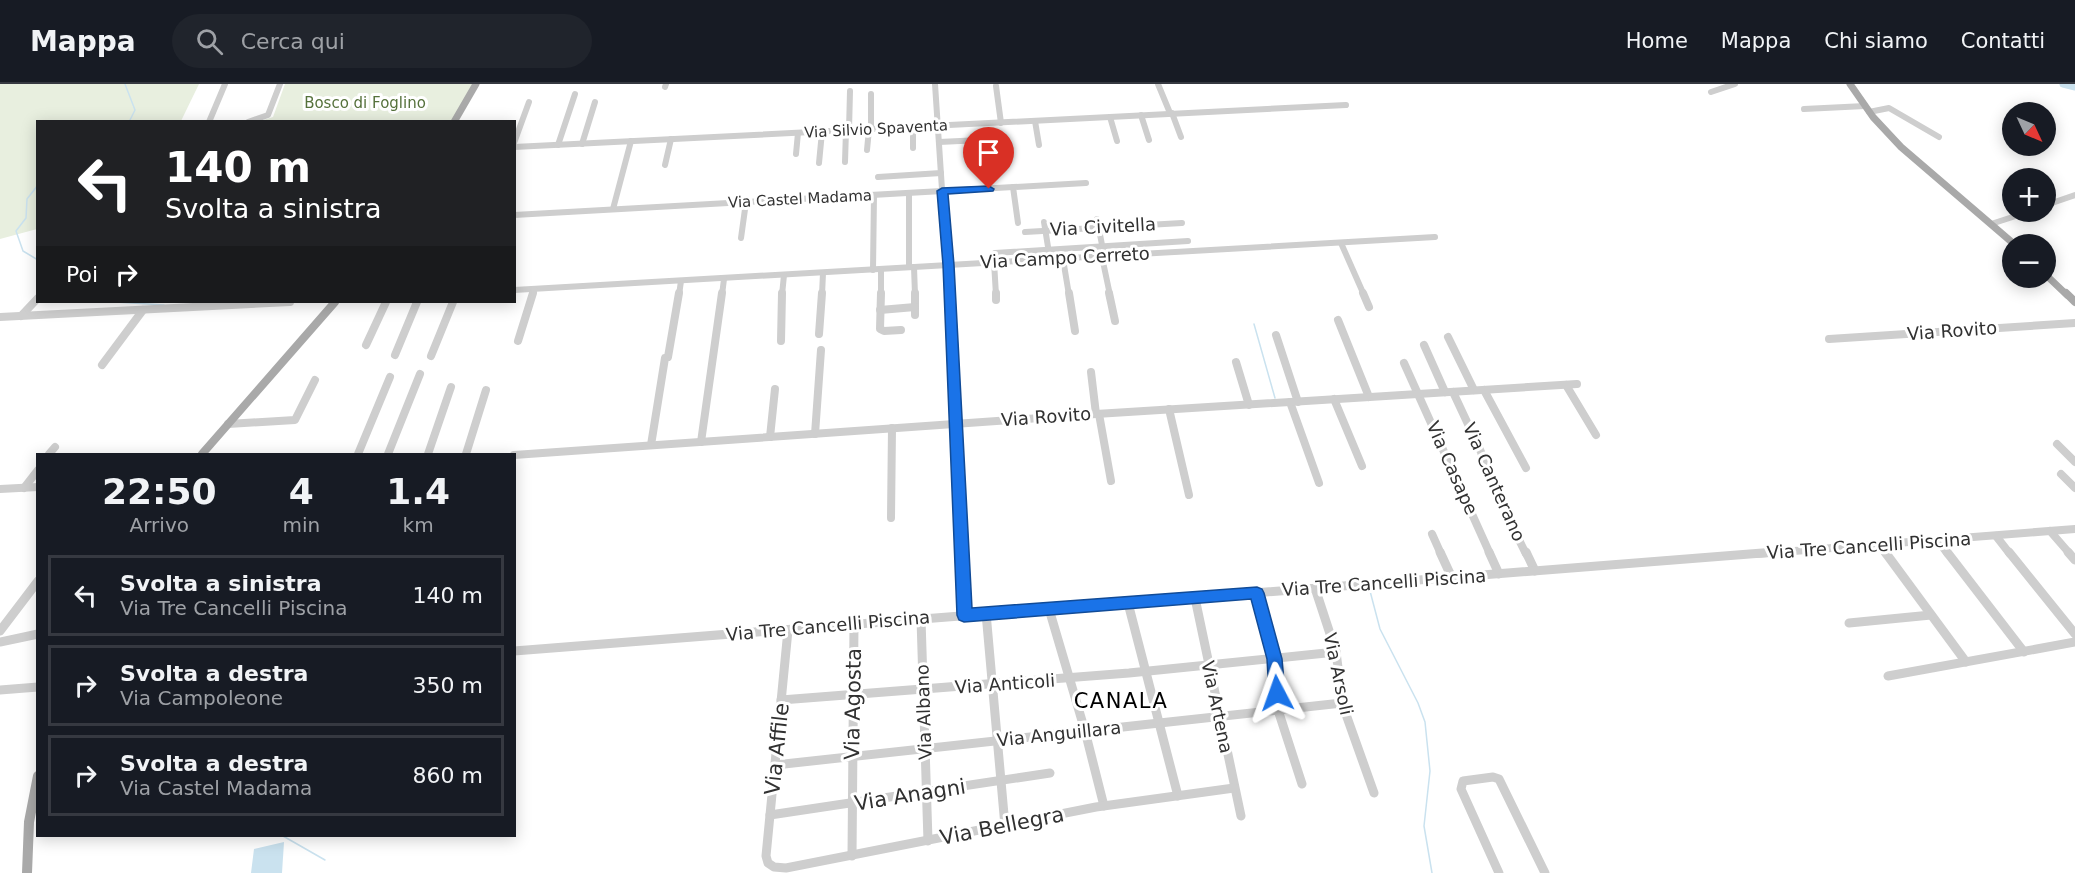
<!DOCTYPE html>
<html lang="it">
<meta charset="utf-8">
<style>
:root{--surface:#171b24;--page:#20242c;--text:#f1f3f6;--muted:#9ea1a6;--line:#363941}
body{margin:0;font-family:"DejaVu Sans",sans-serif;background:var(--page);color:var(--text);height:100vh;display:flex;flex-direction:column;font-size:22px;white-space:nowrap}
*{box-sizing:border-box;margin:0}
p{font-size:20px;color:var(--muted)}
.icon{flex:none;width:33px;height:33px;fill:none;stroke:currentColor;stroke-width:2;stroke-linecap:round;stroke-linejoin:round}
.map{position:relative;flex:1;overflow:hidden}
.side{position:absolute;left:36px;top:369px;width:480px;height:384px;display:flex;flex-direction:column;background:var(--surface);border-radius:0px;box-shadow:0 3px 15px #0003}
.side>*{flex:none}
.hud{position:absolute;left:36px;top:36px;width:480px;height:183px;border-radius:0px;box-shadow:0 3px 15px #0003;background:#202124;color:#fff;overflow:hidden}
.needle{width:39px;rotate:134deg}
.controls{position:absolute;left:2002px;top:18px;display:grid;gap:12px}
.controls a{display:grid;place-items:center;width:54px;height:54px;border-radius:50%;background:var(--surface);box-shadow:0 3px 15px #0003;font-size:30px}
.pin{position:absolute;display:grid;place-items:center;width:51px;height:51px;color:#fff;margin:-62px -26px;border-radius:50% 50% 50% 0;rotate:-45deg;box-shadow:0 0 6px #0007}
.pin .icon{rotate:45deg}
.me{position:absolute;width:66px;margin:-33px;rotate:356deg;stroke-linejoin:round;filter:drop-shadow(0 0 4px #0008)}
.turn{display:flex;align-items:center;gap:21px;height:126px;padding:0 30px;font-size:27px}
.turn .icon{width:78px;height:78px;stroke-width:2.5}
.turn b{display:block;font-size:42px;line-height:51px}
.then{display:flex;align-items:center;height:57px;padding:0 30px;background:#0003;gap:12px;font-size:22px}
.eta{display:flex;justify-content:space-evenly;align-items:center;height:102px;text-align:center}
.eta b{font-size:36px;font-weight:600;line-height:42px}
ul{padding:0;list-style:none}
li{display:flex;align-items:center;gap:18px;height:81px;margin:0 12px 9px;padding:0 18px;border:3px solid var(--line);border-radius:0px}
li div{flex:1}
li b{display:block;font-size:22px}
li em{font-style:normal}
header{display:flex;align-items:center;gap:36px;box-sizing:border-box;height:84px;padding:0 30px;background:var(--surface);border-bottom:2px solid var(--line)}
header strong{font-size:28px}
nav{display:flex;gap:33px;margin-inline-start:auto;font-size:21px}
.search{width:420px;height:54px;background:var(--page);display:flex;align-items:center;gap:15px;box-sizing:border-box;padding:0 21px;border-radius:33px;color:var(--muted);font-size:22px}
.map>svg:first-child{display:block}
.green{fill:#e8efdf}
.water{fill:#cae2ef}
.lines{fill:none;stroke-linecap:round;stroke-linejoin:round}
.stream{stroke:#cae2ef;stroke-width:1.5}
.river{stroke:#cae2ef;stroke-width:7}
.minor-far2{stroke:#cecece;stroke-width:6}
.minor-far1{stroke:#cecece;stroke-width:8}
.minor{stroke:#cecece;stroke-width:9}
.major-far2{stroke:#a9a9a9;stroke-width:7}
.major-far1{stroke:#a9a9a9;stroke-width:8}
.major{stroke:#a9a9a9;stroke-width:10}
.route{fill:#1a73e8;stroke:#114b97;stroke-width:1.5}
.labels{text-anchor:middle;stroke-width:6;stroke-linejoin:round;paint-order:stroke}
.far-park-label{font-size:15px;fill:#55713b;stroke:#fff}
.far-street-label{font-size:15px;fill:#313131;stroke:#fff}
.street-label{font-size:18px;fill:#313131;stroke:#fff}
.quarter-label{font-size:21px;letter-spacing:1.5px;fill:#000;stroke:#fff}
.near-street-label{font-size:21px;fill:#313131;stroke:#fff}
</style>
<header>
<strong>Mappa</strong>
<div class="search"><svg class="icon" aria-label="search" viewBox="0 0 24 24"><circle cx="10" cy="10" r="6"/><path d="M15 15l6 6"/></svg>Cerca qui</div>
<nav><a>Home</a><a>Mappa</a><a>Chi siamo</a><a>Contatti</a></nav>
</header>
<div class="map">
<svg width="2075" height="789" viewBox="0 0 2075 789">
<rect width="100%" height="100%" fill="#fff"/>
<g class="green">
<path d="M 0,0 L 199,0 L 181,37 L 38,38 L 37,145 L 0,155 Z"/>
<path d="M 285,0 L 474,0 L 452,37 L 257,38 L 273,33 Z"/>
</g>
<path class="water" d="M 284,758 L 282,789 L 251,789 L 254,765 Z"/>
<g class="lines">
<g class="stream">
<path d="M 125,0 L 135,26 L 129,38"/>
<path d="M 38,101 L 27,115 L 26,134 L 16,147 L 23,167 L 38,176"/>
<path d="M 116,218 L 164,221"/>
<path d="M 1254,240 L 1275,314"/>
<path d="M 1370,507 L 1380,545 L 1418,619 L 1425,638 L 1430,687 L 1424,742 L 1432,789"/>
<path d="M 283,752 L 325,776"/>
</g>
<path class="river" d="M 2063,0 L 2075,3"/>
<g class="minor-far2">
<path d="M 935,0 L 949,211"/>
<path d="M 1158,0 L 1170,29"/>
<path d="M 996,2 L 1001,39"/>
<path d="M 665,3 L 666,0"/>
<path d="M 1711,8 L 1735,0"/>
<path d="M 871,10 L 871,45"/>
<path d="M 1804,25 L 1865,22"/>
<path d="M 1869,28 L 1889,24 L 1939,53"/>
<path d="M 1172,29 L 1181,53"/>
<path d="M 1141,31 L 1149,56"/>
<path d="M 1110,33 L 1117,57"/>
<path d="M 1035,37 L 1039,61"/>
<path d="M 209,38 L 225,0"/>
<path d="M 248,38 L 268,31 L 280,0"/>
<path d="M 913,43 L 913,64"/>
<path d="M 849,46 L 850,7"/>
<path d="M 939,58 L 981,56"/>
<path d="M 514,59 L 529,18"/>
<path d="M 582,60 L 595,18"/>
<path d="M 558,61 L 575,10"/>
<path d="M 514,63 L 1346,21"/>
<path d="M 867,66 L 869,45"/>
<path d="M 796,70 L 798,49"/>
<path d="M 845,78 L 846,46"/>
<path d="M 819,79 L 822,48"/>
<path d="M 665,81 L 671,55"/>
<path d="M 878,93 L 941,89"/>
<path d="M 1013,103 L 1018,139"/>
<path d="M 909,109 L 909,183"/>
<path d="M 2046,121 L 2075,111"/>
<path d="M 613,125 L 631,57"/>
<path d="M 514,131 L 1086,99"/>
<path d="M 1097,135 L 1103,166"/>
<path d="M 1044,138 L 1049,169"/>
<path d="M 1991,140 L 2028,128"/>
<path d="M 1025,148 L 1182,139"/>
<path d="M 741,154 L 746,118"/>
<path d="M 1341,159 L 1364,211"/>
<path d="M 995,169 L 1188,157"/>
<path d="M 1102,173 L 1110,211"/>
<path d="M 1063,175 L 1069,211"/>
<path d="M 994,178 L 996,211"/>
<path d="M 914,183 L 915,211"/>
<path d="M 873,186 L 874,111"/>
<path d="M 514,206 L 1435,153"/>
<path d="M 532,211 L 534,205"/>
<path d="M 679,211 L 681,197"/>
<path d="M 722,211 L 724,195"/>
<path d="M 782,211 L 784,191"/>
<path d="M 822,211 L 823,189"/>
<path d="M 881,211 L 881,185"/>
</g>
<g class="minor-far1">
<path d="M 881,209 L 880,245 L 884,247 L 901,246"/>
<path d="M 915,209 L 915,231"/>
<path d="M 949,209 L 961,470"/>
<path d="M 996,209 L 996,216"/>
<path d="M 1069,209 L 1075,247"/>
<path d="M 1109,209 L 1115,237"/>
<path d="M 1363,209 L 1369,223"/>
<path d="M 880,226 L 915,223"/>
<path d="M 21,232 L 38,214"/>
<path d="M 0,233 L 290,218"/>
<path d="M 1338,236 L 1369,313"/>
<path d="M 819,250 L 822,209"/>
<path d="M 1276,251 L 1298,318"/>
<path d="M 1448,253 L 1474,306"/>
<path d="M 1829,255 L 2075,239"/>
<path d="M 518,257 L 533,209"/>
<path d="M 781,257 L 782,209"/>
<path d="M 366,261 L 386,218"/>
<path d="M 1424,261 L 1445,308"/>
<path d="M 395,271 L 417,218"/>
<path d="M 431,272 L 453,218"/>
<path d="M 668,273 L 679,209"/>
<path d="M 1236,278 L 1249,321"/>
<path d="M 1404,279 L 1490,470"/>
<path d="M 102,281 L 143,226"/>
<path d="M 1091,288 L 1096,330"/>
<path d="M 1566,301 L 1596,351"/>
<path d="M 1484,306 L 1526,384"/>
<path d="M 1453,308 L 1481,368 L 1489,395 L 1526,470"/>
<path d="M 1334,315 L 1362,382"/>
<path d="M 1290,318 L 1319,399"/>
<path d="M 1169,325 L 1189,411"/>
<path d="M 1099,330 L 1111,397"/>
<path d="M 228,340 L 295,336 L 315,296"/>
<path d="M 815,350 L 821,266"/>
<path d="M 770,353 L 775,305"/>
<path d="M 701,358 L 722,209"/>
<path d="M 2057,360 L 2075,378"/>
<path d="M 651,361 L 665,274"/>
<path d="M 49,370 L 55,363"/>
<path d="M 358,370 L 390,293"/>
<path d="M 388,370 L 420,290"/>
<path d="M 428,370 L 451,303"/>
<path d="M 466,370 L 486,306"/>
<path d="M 514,371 L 1096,330 L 1577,300"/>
<path d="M 2061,390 L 2075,404"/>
<path d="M 24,404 L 38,386"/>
<path d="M 0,405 L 38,403"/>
<path d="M 891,434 L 892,344"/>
<path d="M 2050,447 L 2070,470"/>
<path d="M 1432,450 L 1441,470"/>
<path d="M 1996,452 L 2010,470"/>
<path d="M 1938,457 L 1948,470"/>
<path d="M 1879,461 L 1886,470"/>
<path d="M 1756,470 L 2075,445"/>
</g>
<g class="minor">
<path d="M 961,468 L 964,531"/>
<path d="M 1440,468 L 1452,494"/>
<path d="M 1489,468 L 1499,490"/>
<path d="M 1526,468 L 1535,487"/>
<path d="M 1885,468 L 1966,578"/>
<path d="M 1947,468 L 2024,568"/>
<path d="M 2009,468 L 2075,550"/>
<path d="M 2068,468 L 2075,476"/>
<path d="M 1315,504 L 1336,568 L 1343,622 L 1374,709"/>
<path d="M 1257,509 L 1274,575 L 1278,626 L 1302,700"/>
<path d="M 1195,514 L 1241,732"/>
<path d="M 1128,519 L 1178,712"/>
<path d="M 1049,525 L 1085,647 L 1104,722"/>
<path d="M 986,529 L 1005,742"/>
<path d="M 921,535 L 928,757"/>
<path d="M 1849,539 L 1931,531"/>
<path d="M 788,546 L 766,772 L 768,779 L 774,783 L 786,784 L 1096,723 L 1234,704"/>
<path d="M 0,547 L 38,497"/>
<path d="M 0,558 L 38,550"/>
<path d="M 514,567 L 1775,468"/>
<path d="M 1888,592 L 2075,558"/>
<path d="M 0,606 L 38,603"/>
<path d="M 781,616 L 1129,589 L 1336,568"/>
<path d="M 775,681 L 1342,619"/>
<path d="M 770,731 L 1050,689"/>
<path d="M 852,772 L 854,540"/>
<path d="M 1499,789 L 1461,705 L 1463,697 L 1493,693 L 1499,695 L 1545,789"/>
</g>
<g class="major-far2">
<path d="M 1850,0 L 1873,33 L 1901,63 L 2014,160"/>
<path d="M 454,38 L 476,0"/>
<path d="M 2046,191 L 2067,211"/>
</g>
<g class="major-far1">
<path d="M 2066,209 L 2075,218"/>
<path d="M 202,370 L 335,218"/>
</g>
<path class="major" d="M 27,789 L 29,738 L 38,692"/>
</g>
<path class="route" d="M 989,102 L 994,105 L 993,107 L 948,110 L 954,181 L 972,524 L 1257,503 L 1262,505 L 1264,509 L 1282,575 L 1285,609 L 1282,614 L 1277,616 L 1271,614 L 1269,609 L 1267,575 L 1251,515 L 964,538 L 959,536 L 957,531 L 943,181 L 937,107 L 942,104 Z"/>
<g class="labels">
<g class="far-park-label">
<text x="365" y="24">Bosco di Foglino</text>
</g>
<g class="far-street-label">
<text transform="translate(876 45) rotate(-3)" y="5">Via Silvio Spaventa</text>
<text transform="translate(800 115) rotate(-3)" y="5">Via Castel Madama</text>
</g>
<g class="street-label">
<text transform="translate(1103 143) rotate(-3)" y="6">Via Civitella</text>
<text transform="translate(1065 174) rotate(-3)" y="6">Via Campo Cerreto</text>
<text transform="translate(1952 247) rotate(-4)" y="6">Via Rovito</text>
<text transform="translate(1046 333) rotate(-4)" y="6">Via Rovito</text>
<text transform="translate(1452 384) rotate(66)" y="6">Via Casape</text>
<text transform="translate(1494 398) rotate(66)" y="6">Via Canterano</text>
<text transform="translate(1869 462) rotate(-4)" y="6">Via Tre Cancelli Piscina</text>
<text transform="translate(1384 499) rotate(-4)" y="6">Via Tre Cancelli Piscina</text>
<text transform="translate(828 542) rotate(-5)" y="6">Via Tre Cancelli Piscina</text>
<text transform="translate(1338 590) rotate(78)" y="6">Via Arsoli</text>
<text transform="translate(1005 600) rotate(-4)" y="6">Via Anticoli</text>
<text transform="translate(1217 623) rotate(78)" y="6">Via Artena</text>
<text transform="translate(924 628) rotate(-92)" y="6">Via Albano</text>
<text transform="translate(1059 650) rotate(-6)" y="6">Via Anguillara</text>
</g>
<g class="quarter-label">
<text x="1121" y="624">CANALA</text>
</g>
<g class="near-street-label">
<text transform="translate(853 620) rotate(-89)" y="7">Via Agosta</text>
<text transform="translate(777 665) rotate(-84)" y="7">Via Affile</text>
<text transform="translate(910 711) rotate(-9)" y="7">Via Anagni</text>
<text transform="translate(1002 742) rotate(-11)" y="7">Via Bellegra</text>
</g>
</g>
</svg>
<div class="controls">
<a><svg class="needle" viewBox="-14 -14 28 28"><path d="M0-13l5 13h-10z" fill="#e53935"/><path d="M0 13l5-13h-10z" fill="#9ea1a6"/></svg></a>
<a>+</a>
<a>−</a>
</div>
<div class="pin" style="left:989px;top:105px;background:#d93025"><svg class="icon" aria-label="arrive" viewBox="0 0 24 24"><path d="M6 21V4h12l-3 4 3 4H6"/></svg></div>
<svg class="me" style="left:1277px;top:609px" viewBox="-20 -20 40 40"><path d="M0-17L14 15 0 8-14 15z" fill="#1a73e8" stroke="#fff" stroke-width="4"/></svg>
<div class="hud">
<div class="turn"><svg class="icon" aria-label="left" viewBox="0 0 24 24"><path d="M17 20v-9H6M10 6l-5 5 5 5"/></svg><div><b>140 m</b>Svolta a sinistra</div></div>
<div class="then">Poi<svg class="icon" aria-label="right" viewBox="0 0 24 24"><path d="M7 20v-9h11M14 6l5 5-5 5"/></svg></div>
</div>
<section class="side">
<div class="eta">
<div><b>22:50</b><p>Arrivo</p></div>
<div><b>4</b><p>min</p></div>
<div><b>1.4</b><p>km</p></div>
</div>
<ul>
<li><svg class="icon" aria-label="left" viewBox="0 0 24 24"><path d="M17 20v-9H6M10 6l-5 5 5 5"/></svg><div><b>Svolta a sinistra</b><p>Via Tre Cancelli Piscina</p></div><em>140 m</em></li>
<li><svg class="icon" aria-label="right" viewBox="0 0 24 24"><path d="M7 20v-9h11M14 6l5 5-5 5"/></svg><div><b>Svolta a destra</b><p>Via Campoleone</p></div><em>350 m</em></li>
<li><svg class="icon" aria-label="right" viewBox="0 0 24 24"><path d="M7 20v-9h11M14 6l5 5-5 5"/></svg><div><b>Svolta a destra</b><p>Via Castel Madama</p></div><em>860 m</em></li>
</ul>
</section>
</div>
